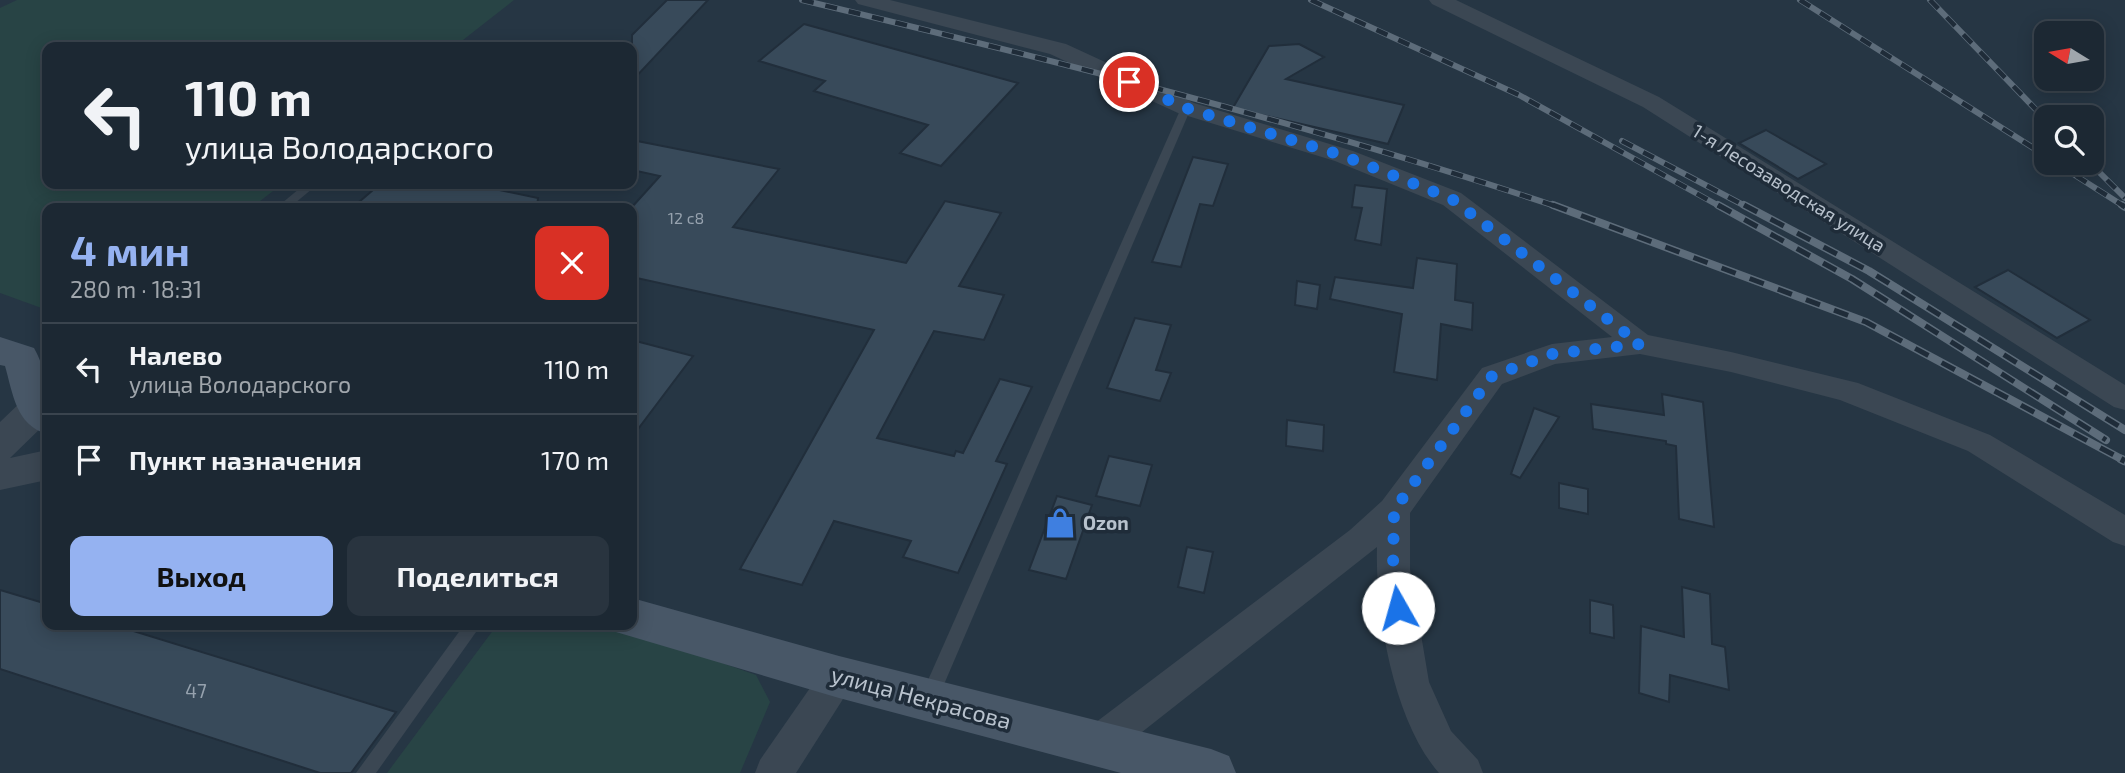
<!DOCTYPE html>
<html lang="ru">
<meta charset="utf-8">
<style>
:root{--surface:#1c2833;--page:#29343f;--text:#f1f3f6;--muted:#a0a6ac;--line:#3a444e;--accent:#95b2f1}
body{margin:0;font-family:"Exo 2",sans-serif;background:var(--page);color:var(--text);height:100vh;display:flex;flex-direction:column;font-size:26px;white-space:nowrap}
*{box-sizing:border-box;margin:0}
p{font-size:23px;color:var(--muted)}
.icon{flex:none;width:38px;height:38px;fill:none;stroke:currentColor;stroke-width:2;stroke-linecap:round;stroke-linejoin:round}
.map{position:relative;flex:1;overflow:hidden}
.side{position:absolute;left:42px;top:203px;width:595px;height:427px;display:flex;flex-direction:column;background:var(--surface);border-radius:14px;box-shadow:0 4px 18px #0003,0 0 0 2px var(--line)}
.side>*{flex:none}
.hud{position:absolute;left:42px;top:42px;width:595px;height:147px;border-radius:14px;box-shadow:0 4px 18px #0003,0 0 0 2px var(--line);background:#1c2833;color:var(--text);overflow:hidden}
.needle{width:46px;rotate:281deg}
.buttons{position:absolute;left:2034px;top:21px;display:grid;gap:14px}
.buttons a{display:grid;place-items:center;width:70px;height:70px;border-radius:14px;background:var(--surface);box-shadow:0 4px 18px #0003,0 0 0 2px var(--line);font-size:35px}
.pin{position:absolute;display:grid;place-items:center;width:60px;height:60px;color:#fff;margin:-30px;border:4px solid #fff;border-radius:50%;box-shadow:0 2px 7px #0007}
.me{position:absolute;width:77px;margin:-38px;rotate:353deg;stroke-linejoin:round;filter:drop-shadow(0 0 5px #0008)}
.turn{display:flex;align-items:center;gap:24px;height:147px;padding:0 28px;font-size:32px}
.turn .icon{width:91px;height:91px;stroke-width:2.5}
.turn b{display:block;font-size:49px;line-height:60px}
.round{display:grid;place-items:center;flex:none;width:74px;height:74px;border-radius:14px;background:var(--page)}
.headline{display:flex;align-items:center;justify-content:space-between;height:119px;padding:0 28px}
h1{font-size:42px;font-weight:700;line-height:52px;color:var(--accent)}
.primary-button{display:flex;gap:14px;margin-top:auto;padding:14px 28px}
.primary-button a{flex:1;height:80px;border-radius:14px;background:var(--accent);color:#111;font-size:28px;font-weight:700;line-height:80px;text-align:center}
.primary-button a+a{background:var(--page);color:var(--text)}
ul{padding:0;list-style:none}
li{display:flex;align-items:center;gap:21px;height:91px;padding:0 28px;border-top:2px solid var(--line)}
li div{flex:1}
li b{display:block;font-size:26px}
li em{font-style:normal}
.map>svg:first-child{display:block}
.green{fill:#284445}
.building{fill:#384a5a;stroke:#212e3b;stroke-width:2}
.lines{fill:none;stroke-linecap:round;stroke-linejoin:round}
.service{fill:#3b4753;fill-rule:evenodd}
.minor{fill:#3b4753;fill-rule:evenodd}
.tertiary{fill:#3b4753;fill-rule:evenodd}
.secondary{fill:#485767;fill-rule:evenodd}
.rail-far2-casing{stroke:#5d6c7a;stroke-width:6}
.rail-far1-casing{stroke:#5d6c7a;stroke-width:8}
.rail-casing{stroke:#5d6c7a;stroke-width:9}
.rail-far2{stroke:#1f2c39;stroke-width:4.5;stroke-dasharray:12;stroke-linecap:butt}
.rail-far1{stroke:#1f2c39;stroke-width:5;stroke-dasharray:15;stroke-linecap:butt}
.rail{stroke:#1f2c39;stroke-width:6;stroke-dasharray:18;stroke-linecap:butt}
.route{stroke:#1a73e8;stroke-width:12;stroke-dasharray:0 21.6}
.labels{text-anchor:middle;stroke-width:7;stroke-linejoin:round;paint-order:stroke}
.number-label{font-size:16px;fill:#96a2ae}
.street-label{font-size:19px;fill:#b8c2cd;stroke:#1f2c39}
.poi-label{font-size:19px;font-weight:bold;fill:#b8c2cd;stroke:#1f2c39;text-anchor:start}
.near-number-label{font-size:19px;fill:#96a2ae}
.near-street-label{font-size:23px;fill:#b8c2cd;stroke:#1f2c39}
</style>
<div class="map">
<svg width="2125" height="773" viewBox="0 0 2125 773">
<rect width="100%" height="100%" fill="#263644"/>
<g class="green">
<path d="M 17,0 L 514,0 L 454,47 L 47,47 L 47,184 L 282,184 L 251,208 L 47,208 L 47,310 L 0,293 L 0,8 Z"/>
<path d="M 497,625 L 615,625 L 756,675 L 770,702 L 740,773 L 387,773 Z"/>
</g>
<g class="building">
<path d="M 667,0 L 708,0 L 632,81 L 632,35 Z"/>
<path d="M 804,24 L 1018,83 L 941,166 L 900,153 L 928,125 L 814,91 L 825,81 L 759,61 Z"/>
<path d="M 1299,44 L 1324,57 L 1286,79 L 1404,105 L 1388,144 L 1236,109 L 1231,111 L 1269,46 Z"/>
<path d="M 1766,130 L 1826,164 L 1798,179 L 1739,143 Z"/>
<path d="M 632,140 L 779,169 L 733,227 L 906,263 L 945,201 L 1001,213 L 959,286 L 1004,295 L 984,340 L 934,331 L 877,438 L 954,456 L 956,451 L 963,453 L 1000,379 L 1032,387 L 996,461 L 1007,464 L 958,573 L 903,557 L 911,541 L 834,521 L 802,585 L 740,569 L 874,330 L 632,277 L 632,207 L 660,176 L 632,170 Z"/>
<path d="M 1193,157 L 1228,164 L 1213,206 L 1200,204 L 1181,267 L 1152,262 Z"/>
<path d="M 380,184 L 471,184 L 538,198 L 537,208 L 352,208 Z"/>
<path d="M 1355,185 L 1387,189 L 1381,245 L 1355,240 L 1362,208 L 1352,207 Z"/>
<path d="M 1417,258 L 1457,264 L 1455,300 L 1473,303 L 1472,330 L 1441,324 L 1437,380 L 1394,372 L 1402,314 L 1330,299 L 1335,277 L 1413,288 Z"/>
<path d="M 2008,270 L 2090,320 L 2057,338 L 1975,287 Z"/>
<path d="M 1297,281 L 1320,285 L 1317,309 L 1295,305 Z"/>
<path d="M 1135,318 L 1171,325 L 1156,370 L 1171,373 L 1160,401 L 1107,388 Z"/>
<path d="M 632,340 L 693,356 L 632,437 Z"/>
<path d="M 1662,394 L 1703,402 L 1714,527 L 1679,519 L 1676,446 L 1666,444 L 1666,441 L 1593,429 L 1591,404 L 1664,415 Z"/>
<path d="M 1534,408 L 1559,417 L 1520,478 L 1511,474 Z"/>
<path d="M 1287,420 L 1324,425 L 1323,451 L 1286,446 Z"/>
<path d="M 1109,456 L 1152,465 L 1140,506 L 1096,496 Z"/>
<path d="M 1559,483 L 1588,489 L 1588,514 L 1559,508 Z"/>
<path d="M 1057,496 L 1092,505 L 1066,579 L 1029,570 Z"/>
<path d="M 1187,547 L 1213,552 L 1204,593 L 1178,587 Z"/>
<path d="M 1682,587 L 1710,594 L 1712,644 L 1725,647 L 1729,690 L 1670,675 L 1669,702 L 1639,693 L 1641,626 L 1684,637 Z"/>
<path d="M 0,590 L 47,604 L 47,625 L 114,625 L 396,712 L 351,773 L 320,773 L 0,669 Z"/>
<path d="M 1590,600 L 1613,605 L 1614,638 L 1590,633 Z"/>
</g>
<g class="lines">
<g class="service">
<path d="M 1186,105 L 1191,108 L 939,696 L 936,702 L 930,704 L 924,702 L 921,696 L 1181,108 Z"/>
<path d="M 305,184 L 318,184 L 289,208 L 276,208 Z"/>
<path d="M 464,625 L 481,625 L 376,773 L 356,773 Z"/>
</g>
<g class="minor">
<path d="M 855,0 L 890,0 L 1066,44 L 1194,103 L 1353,151 L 1461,193 L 1648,335 L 1731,352 L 1858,383 L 1990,435 L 2125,515 L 2125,546 L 2113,542 L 1968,451 L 1840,400 L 1731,372 L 1640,354 L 1555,364 L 1502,384 L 1410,513 L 1410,569 L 1429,682 L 1451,731 L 1478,760 L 1483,773 L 1439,773 C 1394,722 1375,614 1377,547 L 1109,758 L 1096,763 L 1083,758 L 1077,745 L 1083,732 L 1350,530 L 1382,501 L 1482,368 L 1552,344 L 1612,337 L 1443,205 L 1335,161 L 1178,113 L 1050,54 L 858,4 Z"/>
<path d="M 1429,0 L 1456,0 L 1659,97 L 2125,385 L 2125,410 L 2114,407 L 1643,107 L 1432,4 Z"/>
<path d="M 839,661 L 852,665 L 857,677 L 796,773 L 755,773 L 760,760 L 826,665 Z"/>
</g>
<path class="tertiary" d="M 37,395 L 47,398 L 47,422 L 10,458 L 47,450 L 47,480 L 0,490 L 0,422 L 24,399 Z"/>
<g class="secondary">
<path d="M 0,337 L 34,348 C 50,376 47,403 47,434 C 16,425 13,394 5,366 L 0,365 Z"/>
<path d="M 632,598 L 839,656 L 1211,749 L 1229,756 L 1236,773 L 1121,773 L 839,698 L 616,632 L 612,625 L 632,625 Z"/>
</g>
<g class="rail-far2-casing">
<g id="rail-far2">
<path d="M 802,0 C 1056,61 1310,124 1558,207"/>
<path d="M 1311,0 L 1519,95 L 1721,207"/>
<path d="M 1800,0 L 2046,156"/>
<path d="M 1930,0 L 2046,120"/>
<path d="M 1622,141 L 1747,207"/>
<path d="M 2056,163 L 2125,207"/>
<path d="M 2090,163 L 2125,198"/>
</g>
</g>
<g class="rail-far1-casing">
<g id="rail-far1">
<path d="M 1553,205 L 1866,322 L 2125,461"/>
<path d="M 1718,205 L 1852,279 L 2106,440"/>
<path d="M 1744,205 L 1869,271 L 2125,430"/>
<path d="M 2122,205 L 2125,207"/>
</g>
</g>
<g class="rail-casing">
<path id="rail" d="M 2121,459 L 2125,461"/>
</g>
<use href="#rail-far2" class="rail-far2"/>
<use href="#rail-far1" class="rail-far1"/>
<use href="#rail" class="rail"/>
</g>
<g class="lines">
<path class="route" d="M 1129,82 L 1186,108 L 1344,156 L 1452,199 L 1640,344 L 1552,354 L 1492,376 L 1394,510 L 1393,569 L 1398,608"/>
</g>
<defs>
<g id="shop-bare" transform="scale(2.415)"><path d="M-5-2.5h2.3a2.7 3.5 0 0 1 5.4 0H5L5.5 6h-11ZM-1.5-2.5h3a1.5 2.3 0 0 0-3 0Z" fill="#3f7fe0" stroke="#1f2c39" stroke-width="2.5" paint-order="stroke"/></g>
</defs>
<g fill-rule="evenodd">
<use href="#shop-bare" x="1060" y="523"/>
</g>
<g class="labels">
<g class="number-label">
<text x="686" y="224">12 с8</text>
</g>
<g class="street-label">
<text transform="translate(1789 188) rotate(32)" y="7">1-я Лесозаводская улица</text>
</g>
<g class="poi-label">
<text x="1083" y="530">Ozon</text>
</g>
<g class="near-number-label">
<text x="196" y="698">47</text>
</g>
<g class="near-street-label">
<text transform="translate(921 698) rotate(15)" y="8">улица Некрасова</text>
</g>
</g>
</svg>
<div class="buttons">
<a><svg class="needle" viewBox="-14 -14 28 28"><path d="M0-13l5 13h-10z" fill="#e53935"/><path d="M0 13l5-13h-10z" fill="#a0a6ac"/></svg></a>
<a><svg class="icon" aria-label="search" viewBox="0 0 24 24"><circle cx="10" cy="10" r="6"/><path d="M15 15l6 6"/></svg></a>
</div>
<div class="pin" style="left:1129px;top:82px;background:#d93025"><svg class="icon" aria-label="arrive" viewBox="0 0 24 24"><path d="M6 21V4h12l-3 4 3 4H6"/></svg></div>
<svg class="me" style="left:1398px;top:608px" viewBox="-20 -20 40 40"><circle r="19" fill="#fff"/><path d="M0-13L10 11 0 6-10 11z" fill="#1a73e8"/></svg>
<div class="hud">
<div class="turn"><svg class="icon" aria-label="left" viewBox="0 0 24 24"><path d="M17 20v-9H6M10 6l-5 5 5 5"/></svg><div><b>110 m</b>улица Володарского</div></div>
</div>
<section class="side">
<div class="headline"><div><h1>4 мин</h1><p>280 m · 18:31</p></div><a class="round" style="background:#d93025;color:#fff"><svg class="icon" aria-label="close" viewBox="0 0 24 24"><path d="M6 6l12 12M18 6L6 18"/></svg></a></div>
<ul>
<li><svg class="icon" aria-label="left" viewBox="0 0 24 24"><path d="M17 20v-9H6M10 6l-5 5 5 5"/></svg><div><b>Налево</b><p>улица Володарского</p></div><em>110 m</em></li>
<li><svg class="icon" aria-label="arrive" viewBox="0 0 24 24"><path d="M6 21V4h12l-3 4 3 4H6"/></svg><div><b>Пункт назначения</b></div><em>170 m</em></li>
</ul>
<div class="primary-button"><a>Выход</a><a>Поделиться</a></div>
</section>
</div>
